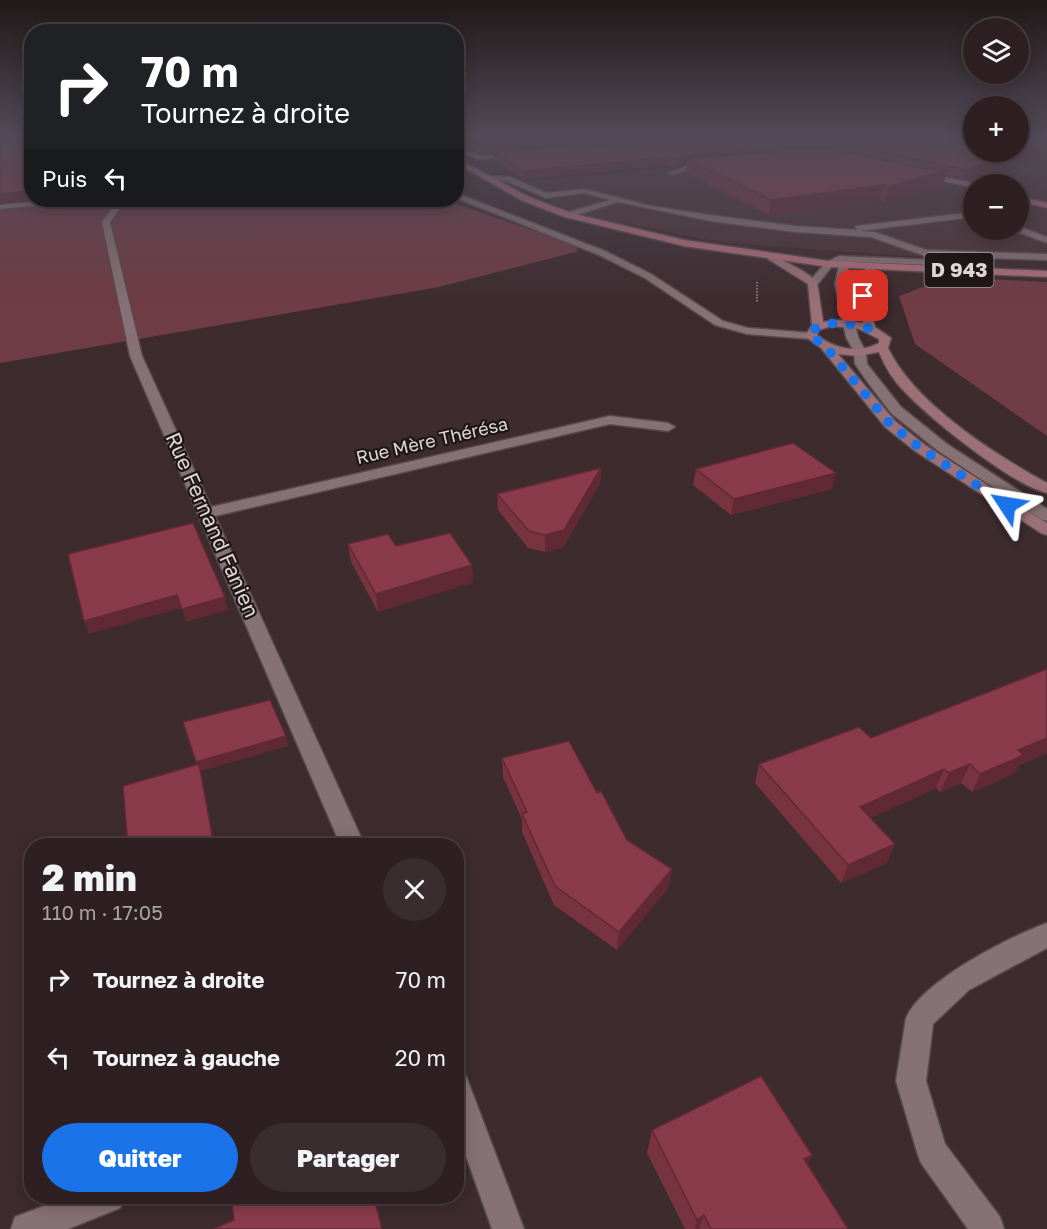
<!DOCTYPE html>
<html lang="fr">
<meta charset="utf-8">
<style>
:root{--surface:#2e2022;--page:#3a2d2f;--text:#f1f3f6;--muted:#a7a3a5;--line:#493e40;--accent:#1a73e8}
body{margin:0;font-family:"Golos Text",sans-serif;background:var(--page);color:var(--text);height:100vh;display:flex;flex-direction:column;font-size:22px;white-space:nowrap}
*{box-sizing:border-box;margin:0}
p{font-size:20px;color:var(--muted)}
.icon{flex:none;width:33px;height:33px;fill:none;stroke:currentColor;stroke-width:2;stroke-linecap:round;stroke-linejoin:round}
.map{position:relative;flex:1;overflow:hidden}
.sheet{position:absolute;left:24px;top:838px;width:440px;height:366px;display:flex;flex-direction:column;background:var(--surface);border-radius:24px;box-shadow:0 3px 15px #0003,0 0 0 2px var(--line)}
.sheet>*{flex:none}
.banner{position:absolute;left:24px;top:24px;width:440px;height:183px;border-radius:24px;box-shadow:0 3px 15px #0003,0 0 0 2px var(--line);background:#202124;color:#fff;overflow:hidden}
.controls{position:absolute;left:963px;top:18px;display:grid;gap:12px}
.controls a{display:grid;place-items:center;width:66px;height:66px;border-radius:50%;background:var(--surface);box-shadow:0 3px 15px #0003,0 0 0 2px var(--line);font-size:30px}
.pin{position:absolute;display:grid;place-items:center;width:51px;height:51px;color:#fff;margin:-26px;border-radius:12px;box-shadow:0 3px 9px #0006}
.me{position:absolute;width:66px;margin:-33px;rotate:303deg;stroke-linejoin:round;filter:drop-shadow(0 0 4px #0008)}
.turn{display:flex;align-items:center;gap:21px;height:126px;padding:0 18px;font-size:27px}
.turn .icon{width:78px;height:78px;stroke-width:2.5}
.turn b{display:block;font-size:42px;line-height:51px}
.then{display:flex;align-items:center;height:57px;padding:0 18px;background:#0003;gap:12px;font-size:22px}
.round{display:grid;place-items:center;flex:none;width:63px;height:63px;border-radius:32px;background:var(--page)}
.summary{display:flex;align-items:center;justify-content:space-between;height:102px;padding:0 18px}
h1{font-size:36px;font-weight:800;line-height:45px}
.cta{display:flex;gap:12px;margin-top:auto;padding:12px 18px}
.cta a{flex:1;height:69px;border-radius:36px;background:var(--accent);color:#fff;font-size:24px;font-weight:800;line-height:69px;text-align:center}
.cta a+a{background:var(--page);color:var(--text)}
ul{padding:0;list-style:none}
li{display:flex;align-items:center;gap:18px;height:78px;padding:0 18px}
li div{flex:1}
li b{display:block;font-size:22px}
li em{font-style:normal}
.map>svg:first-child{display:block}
.built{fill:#4b3336;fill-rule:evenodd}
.green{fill:#703c45}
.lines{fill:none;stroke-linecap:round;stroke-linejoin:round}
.lane-casing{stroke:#584a4c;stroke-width:3}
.street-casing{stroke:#584a4c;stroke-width:3}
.secondary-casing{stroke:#584a4c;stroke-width:3}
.primary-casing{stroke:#584a4c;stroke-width:3}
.path{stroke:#897a7c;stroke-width:2;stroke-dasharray:1.5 1.5;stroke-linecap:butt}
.lane{fill:#867174;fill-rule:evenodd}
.street{fill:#867174;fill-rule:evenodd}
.secondary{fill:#9b7077;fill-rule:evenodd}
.primary{fill:#b16f7a;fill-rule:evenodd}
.wall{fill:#773340}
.shaded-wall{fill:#612934}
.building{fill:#8a3b4b;stroke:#612934;stroke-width:1.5}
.route{stroke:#1a73e8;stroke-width:10;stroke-dasharray:0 18}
.labels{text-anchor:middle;stroke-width:4.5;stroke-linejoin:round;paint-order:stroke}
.far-street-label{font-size:18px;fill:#e1d6d7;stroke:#1e1617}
.shield{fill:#1e1617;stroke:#a69c9d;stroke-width:1.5}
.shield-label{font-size:20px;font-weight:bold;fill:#e1d6d7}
.street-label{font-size:21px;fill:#e1d6d7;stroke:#1e1617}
</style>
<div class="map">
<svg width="1047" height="1229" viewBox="0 0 1047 1229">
<rect width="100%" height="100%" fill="#3d2b2e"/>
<path class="built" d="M 772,133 L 974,152 L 1018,152 L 1047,133 L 1047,258 L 926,257 L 725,243 L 578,214 L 513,183 L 810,153 ZM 974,184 L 1018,184 L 1018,230 L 974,230 Z"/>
<g class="green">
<path d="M 71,200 L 445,200 L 572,244 L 579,251 L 439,287 L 0,363 L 0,207 Z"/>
<path d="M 949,277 L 1047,282 L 1047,436 L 915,344 L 899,296 Z"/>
</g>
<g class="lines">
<g class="lane-casing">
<g id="lane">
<path d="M 711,163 L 714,167 L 690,169 L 673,175 L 669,173 L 689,165 Z"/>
<path d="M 487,176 L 510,177 L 547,193 L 584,189 L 651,206 L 710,215 L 795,226 L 858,230 L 855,228 L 856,226 L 974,212 L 974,217 L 860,231 L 875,232 L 926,250 L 1047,254 L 1047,260 L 925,256 L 871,237 L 795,232 L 710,221 L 618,202 L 568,218 L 565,217 L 565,213 L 610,200 L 584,193 L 546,198 L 506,181 L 484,180 L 484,176 Z"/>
<path d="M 1018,226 L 1047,237 L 1047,243 L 1015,231 L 1018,230 Z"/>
<path d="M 839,256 L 934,260 L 936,262 L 931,265 L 855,262 L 849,266 L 845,284 L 858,337 L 866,352 L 867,364 L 901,407 L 947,444 L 1047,509 L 1047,521 L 1041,519 L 937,450 L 891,413 L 866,380 L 855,364 L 854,352 L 846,337 L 835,284 L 839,265 L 842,262 L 832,266 L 817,285 L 808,283 L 826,262 Z"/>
</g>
</g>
<g class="street-casing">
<g id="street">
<path d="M 516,152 L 518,155 L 479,159 L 475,157 Z"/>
<path d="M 456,193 L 605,251 L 651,274 L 723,321 L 748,328 L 811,333 L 817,336 L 811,339 L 747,334 L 715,325 L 645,278 L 599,255 L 456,198 Z"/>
<path d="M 54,200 L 78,200 L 74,202 L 0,209 L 0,205 Z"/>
<path d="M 118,200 L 126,200 L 110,222 L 142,356 L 211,507 L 610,416 L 668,423 L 675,427 L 668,431 L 610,424 L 215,516 L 365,846 L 341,846 L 130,356 L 102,222 Z"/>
<path d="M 1047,923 L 1047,948 L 969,990 L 933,1024 L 926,1081 L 945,1144 L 1000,1217 L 1004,1229 L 968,1229 L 921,1163 L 917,1152 L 896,1081 L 906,1018 C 922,981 1009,937 1047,923 Z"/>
<path d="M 456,1071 L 466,1076 L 524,1229 L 492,1229 L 456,1128 Z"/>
<path d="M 68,1197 L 125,1197 L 120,1208 L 68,1229 L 11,1229 L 15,1217 Z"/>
</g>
</g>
<g class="secondary-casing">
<path id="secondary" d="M 771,254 L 803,271 L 817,281 L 823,322 L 839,320 L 863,323 L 856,281 L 869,264 L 875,264 L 877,266 L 866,281 L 875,327 L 891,338 L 888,348 C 914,403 994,454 1047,483 L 1047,493 C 1012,485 929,418 904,391 C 893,380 885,367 879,352 L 857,356 L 838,354 L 895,421 L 925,445 L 1047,523 L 1047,535 L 1041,533 L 915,451 L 885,427 L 821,348 L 805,336 L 812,325 L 808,284 L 768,259 L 768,255 ZM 832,326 L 859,329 L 879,339 L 879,343 C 859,354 834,349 817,335 L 819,330 Z"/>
</g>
<g class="primary-casing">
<g id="primary">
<path d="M 456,148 L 481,156 L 483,157 L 479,159 L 456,152 Z"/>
<path d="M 456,158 L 529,197 L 571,213 L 684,240 L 829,261 L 1047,271 L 1047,277 L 829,267 L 684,246 L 565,217 L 523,201 L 456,163 Z"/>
<path d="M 920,172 L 923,172 L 977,184 L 974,184 L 974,188 L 920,176 Z"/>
<path d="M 1018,196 L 1047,203 L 1047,208 L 1018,201 Z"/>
</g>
</g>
<path class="path" d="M 757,282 L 757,302"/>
<use href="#lane" class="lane"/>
<use href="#street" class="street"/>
<use href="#secondary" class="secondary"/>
<use href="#primary" class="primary"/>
</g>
<g class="wall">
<path d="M 456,133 L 721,133 L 711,135 L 481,153 L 466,147 L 456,146 Z"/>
<path d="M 729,133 L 974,133 L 1045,140 L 1045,146 L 1042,154 L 963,178 L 946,175 L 943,185 L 885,202 L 880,200 L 769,215 L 686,173 L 687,163 L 676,168 L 670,165 L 524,179 L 493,160 L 493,152 L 712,136 Z"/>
<path d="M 601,468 L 600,484 L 563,547 L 545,552 L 528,548 L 498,510 L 497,494 Z"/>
<path d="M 696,469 L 832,489 L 731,515 L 693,485 Z"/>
<path d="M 348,544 L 396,546 L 472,565 L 473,582 L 378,612 L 351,562 Z"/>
<path d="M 1047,669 L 1047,753 L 1019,765 L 1014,774 L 972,792 L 961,783 L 940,792 L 936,788 L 870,818 L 887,863 L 841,883 L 755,783 L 759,764 L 871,738 Z"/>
<path d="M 502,758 L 597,793 L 627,840 L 672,869 L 668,888 L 617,950 L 554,905 L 522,832 L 522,819 L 503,777 Z"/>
<path d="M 652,1130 L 812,1155 L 807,1164 L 848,1229 L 685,1229 L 647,1153 Z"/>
</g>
<g class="shaded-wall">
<path d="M 640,133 L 721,133 L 711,135 L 481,153 L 481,145 Z"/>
<path d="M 1044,133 L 1047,133 L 1047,139 L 1042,140 Z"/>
<path d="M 815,145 L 813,152 L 687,159 L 687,163 L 676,168 L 677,159 L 690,155 Z"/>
<path d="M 1045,146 L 1042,154 L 963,178 L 965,170 Z"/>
<path d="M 671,157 L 670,165 L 524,179 L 524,171 Z"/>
<path d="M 947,170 L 943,185 L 885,202 L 889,187 Z"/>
<path d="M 883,185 L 880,200 L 769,215 L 771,200 Z"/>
<path d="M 32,191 L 32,200 L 37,200 L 0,204 L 0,194 Z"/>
<path d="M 601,468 L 600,484 L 563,547 L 545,552 L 545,535 Z"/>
<path d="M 836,473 L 832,489 L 731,515 L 734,499 Z"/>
<path d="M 472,565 L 473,582 L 378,612 L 376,594 Z"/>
<path d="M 177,595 L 181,608 L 89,634 L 84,621 Z"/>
<path d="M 225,597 L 228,610 L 186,622 L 182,609 Z"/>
<path d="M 286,736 L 288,746 L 201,771 L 215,846 L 214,846 L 200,772 L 196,762 Z"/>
<path d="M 1047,738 L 1047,753 L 1019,765 L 1014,774 L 972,792 L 980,774 L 1018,750 Z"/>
<path d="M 970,764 L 961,783 L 940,792 L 949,773 Z"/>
<path d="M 944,769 L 936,788 L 853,826 L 860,807 Z"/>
<path d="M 895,844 L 887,863 L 841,883 L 848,865 Z"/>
<path d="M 672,869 L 668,888 L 617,950 L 619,932 Z"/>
<path d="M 812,1155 L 801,1177 L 804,1159 Z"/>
<path d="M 704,1215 L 699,1229 L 695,1229 L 697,1220 Z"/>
</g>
<g class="building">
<path d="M 0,133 L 32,133 L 32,191 L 0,194 Z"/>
<path d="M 456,133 L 640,133 L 481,145 L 466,139 L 456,138 Z"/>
<path d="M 729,133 L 763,133 L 815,145 L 690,155 L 677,159 L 671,157 L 524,171 L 493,152 L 712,136 Z"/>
<path d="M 795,133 L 974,133 L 974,152 L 1018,152 L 1018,133 L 1044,133 L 1045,146 L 965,170 Z"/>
<path d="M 823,147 L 926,169 L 947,170 L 889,187 L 883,185 L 771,200 L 687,159 Z"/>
<path d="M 793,443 L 836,473 L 734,499 L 696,469 Z"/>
<path d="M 601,468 L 564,530 L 545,535 L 529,531 L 497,494 Z"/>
<path d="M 193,523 L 225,597 L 182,609 L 177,595 L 84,621 L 68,554 Z"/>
<path d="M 450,533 L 472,565 L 376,594 L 348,544 L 388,534 L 396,546 Z"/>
<path d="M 1047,669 L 1047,738 L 1018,750 L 1024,755 L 980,774 L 970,764 L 949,773 L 944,769 L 860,807 L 895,844 L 848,865 L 759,764 L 859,727 L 871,738 Z"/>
<path d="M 270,700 L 286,736 L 196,762 L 183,722 Z"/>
<path d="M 569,741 L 597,793 L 601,791 L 627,840 L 672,869 L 619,932 L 555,886 L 522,814 L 527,812 L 502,758 Z"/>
<path d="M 199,764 L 214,846 L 128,846 L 123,786 Z"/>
<path d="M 761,1076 L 812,1155 L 804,1159 L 848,1229 L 711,1229 L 704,1215 L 697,1220 L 652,1130 Z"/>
<path d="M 231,1197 L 374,1197 L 382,1229 L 213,1229 L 234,1220 Z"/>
</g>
<linearGradient id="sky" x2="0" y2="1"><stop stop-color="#221819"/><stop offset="0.44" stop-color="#514a57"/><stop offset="1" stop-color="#514a57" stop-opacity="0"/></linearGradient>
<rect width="1047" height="305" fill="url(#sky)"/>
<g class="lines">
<path class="route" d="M 863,296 L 870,329 C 852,323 828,319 811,331 L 811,336 L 825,346 L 890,424 L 920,448 L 1007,505"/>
</g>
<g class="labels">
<g class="far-street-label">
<text transform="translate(432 441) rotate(-13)" y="6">Rue Mère Thérésa</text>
</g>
<rect class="shield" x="924.5" y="253" width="69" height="34" rx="4.5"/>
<g class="shield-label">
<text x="959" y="277">D 943</text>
</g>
<g class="street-label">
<text transform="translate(212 525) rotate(66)" y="7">Rue Fernand Fanien</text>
</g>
</g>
</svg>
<div class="controls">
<a><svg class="icon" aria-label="layers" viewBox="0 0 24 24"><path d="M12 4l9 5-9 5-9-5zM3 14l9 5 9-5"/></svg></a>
<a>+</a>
<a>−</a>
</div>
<div class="pin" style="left:863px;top:296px;background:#d93025"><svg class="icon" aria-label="arrive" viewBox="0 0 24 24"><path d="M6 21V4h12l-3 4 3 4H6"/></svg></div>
<svg class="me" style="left:1007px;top:505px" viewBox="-20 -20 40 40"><path d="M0-17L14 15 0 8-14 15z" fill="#1a73e8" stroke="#fff" stroke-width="4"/></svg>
<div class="banner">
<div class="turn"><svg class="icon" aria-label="right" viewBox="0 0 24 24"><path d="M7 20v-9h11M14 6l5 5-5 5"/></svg><div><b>70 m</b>Tournez à droite</div></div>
<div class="then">Puis<svg class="icon" aria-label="left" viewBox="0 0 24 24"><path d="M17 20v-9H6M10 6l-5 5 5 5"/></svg></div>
</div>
<section class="sheet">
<div class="summary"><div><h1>2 min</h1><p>110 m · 17:05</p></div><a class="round"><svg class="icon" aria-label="close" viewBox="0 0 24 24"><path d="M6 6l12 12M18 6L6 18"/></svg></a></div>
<ul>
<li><svg class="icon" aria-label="right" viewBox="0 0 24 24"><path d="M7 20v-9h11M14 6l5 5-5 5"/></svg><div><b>Tournez à droite</b></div><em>70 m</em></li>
<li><svg class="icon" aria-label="left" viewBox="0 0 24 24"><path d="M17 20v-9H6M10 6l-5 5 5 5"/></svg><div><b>Tournez à gauche</b></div><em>20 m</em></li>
</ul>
<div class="cta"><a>Quitter</a><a>Partager</a></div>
</section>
</div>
